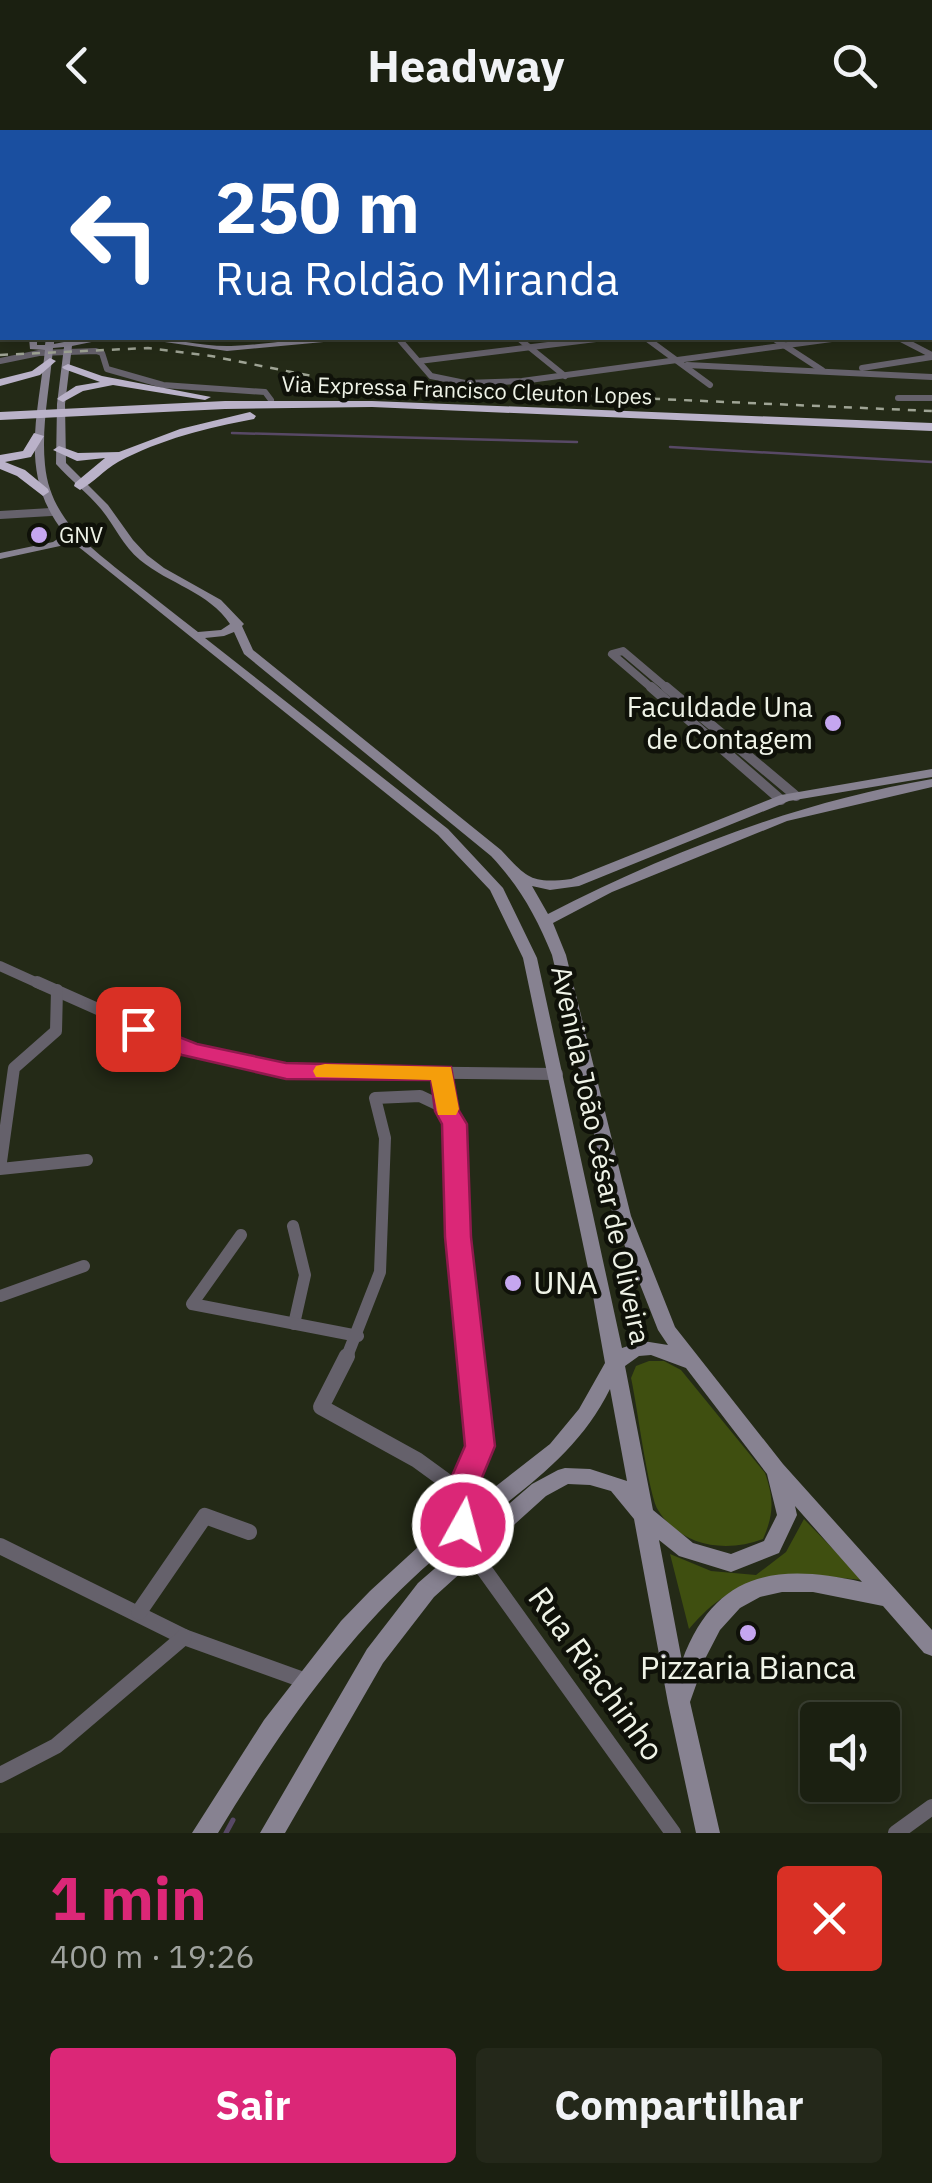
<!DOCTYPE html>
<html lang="pt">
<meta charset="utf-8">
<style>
:root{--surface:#1b2011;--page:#24281a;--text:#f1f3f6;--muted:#a0a39f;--line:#393e31;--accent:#db2777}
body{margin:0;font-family:"IBM Plex Sans",sans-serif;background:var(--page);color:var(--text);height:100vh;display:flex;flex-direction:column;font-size:38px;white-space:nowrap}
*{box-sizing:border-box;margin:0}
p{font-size:32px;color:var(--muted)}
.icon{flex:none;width:55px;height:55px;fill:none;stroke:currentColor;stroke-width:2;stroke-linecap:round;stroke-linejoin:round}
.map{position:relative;height:1703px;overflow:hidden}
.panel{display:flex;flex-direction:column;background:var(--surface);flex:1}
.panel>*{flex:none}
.banner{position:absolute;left:0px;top:0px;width:932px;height:210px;box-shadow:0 5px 15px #0003,0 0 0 2px var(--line);background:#1a4fa0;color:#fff;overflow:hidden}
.tools{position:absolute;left:800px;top:1572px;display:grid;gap:20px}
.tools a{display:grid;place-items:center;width:100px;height:100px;border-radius:10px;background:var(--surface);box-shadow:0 5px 15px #0003,0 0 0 2px var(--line);font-size:50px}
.pin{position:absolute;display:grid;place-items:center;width:85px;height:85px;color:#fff;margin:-42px;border-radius:20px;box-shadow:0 5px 15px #0006}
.me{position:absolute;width:110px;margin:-55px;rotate:7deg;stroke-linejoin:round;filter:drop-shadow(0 0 8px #0008)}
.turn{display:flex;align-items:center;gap:35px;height:210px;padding:0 50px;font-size:45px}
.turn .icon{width:130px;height:130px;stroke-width:2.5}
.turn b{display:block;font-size:70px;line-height:85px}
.round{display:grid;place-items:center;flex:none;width:105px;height:105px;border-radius:10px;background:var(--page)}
.overview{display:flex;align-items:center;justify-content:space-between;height:170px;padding:0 50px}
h1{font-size:60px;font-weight:700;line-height:75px;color:var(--accent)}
.action{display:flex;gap:20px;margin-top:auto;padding:20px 50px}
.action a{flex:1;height:115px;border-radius:10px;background:var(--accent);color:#fff;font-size:40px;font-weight:700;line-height:115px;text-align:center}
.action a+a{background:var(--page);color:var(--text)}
header{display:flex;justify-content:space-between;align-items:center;height:130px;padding:0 50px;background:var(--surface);font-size:45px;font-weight:700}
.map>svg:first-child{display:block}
.green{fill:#3f4f10}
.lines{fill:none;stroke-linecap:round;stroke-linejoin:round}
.stream-far1{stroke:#584966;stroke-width:2.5}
.stream{stroke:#584966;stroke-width:5}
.street-far4{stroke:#65616b;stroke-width:6}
.street-far3{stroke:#65616b;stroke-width:8}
.street-far2{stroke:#65616b;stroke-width:10}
.street-far1{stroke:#65616b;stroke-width:12}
.street{stroke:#65616b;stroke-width:16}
.secondary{fill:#878291;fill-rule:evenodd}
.highway{fill:#bab2c9;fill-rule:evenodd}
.rail{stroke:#9fa495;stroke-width:2.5;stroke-dasharray:8 8;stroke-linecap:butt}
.route{fill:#db2777;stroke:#8e194d;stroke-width:2.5}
.slow{fill:#f59e0b}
.poi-dot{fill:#c5a6f0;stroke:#0f1109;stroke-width:4}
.labels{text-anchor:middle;stroke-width:9;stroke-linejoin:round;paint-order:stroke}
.far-street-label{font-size:22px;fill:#eff3e7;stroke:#0f1109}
.far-poi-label{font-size:22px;fill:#eff3e7;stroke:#0f1109;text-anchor:start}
.poi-label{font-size:28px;fill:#eff3e7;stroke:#0f1109;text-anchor:end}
.street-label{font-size:28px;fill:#eff3e7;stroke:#0f1109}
.near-poi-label{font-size:32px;fill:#eff3e7;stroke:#0f1109;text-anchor:start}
.near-street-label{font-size:32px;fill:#eff3e7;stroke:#0f1109}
</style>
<header><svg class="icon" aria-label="back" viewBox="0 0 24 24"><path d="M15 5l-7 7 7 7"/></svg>Headway<svg class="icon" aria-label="search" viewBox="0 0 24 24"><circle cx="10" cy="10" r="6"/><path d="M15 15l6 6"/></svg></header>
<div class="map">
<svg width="932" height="1703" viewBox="0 0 932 1703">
<rect width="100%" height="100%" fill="#242a17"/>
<g class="green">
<path d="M 649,1231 L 664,1231 L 681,1240 L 765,1343 C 774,1369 774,1384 763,1409 C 726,1423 681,1417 658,1380 C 648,1362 637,1274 631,1248 L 636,1236 Z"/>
<path d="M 804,1389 L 863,1450 C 789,1443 740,1438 689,1499 L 670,1424 L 711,1441 L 756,1445 L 786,1422 Z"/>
</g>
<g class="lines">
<g class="stream-far1">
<path d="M 232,303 L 577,312"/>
<path d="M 670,317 L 932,332"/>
</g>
<path class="stream" d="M 226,1703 L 233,1690"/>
<g class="street-far4">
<path d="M 398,208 L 431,246 L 465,253 L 522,251 L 839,208"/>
<path d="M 518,208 L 565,246"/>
<path d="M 646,208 L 710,255"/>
<path d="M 773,208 L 822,240"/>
<path d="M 899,208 L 932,225"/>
<path d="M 0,231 L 39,223 L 96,221 L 102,223 L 107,239 L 163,255 L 265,262 L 271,270"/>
<path d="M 419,231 L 604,208"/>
<path d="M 687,235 L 932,247"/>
<path d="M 862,238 L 932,227"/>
<path d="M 898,268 L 932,268"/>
</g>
<g class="street-far3">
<path d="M 0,385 L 51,382"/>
<path d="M 654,560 L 612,524 L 623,521 L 669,560"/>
</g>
<g class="street-far2">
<path d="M 651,557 L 781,670"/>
<path d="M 666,557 L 796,666"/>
<path d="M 0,836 L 42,855"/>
</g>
<g class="street-far1">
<path d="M 37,852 L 190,920 L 287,941 L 557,944"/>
<path d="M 57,860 L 56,901 L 14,938 L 0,1039 L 87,1030"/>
<path d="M 442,943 L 447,981"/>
<path d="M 293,1096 L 305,1145 L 294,1194"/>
<path d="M 241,1105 L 192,1174 L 358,1206"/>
<path d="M 0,1166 L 84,1136"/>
<path d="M 346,1229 L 380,1142 L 385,1008 L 375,968 L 420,966 L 439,975 L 455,994 L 458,1107 L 471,1229"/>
</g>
<g class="street">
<path d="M 347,1226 L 321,1277 L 417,1330 L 461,1362"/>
<path d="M 461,1362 L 463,1395"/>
<path d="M 461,1362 L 480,1317 L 471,1226"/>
<path d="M 0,1416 L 184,1507 L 306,1551"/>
<path d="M 470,1420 L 673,1703"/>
<path d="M 139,1482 L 205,1386 L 249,1402"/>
<path d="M 0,1645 L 56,1616 L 184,1507"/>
<path d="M 896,1703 L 932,1677"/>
</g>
<g class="secondary">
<rect x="220" y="0" width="6" height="2"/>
<path d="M 920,0 L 932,0 L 932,3 Z"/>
<path d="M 2,50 L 2,54 L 0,55 L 0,51 Z"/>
<path d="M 0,109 L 2,110 L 2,115 L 0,115 Z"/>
<rect x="0" y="125" width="2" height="6"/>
<rect x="930" y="133" width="2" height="4"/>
<rect x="0" y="198" width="2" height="4"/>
<path d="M 29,208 L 37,208 L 37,215 L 45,215 L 46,208 L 54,208 L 54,214 L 64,212 L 65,208 L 73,208 L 73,211 L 111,208 L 72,216 L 65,274 L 66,333 L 108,375 L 133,410 L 147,425 L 164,438 L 221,470 L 244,494 L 242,496 L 253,520 L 501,720 C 527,748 531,754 571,749 L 781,665 L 932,639 L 932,647 L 789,671 L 579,756 L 550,760 L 532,756 L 548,784 C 668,722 798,672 932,649 L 932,657 L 787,691 L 612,762 L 553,793 L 566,825 L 631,1086 L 675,1197 L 783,1334 L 932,1500 L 932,1526 L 924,1523 L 883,1476 L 813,1462 L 782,1462 L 760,1467 L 740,1478 L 720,1500 L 706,1527 L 690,1572 L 720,1703 L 696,1703 L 668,1573 L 634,1389 L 611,1361 L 590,1355 L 568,1354 L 546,1366 L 434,1467 L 383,1533 L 285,1703 L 260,1703 L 367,1519 L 418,1453 L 532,1354 L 558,1340 L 565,1338 L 590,1339 L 627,1351 L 610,1259 C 568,1345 479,1385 413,1448 C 334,1522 274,1611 218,1703 L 192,1703 L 264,1590 L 341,1491 L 370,1461 L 418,1417 L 550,1314 L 579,1279 L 605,1233 L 588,1138 L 523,828 L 490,760 L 438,705 L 70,410 L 60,416 L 0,429 L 0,423 L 53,412 L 65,404 C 18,346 38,287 45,220 L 30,219 ZM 64,217 L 57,274 L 56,334 C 70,350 88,363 101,379 C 115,396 123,416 140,430 C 169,454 209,462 230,494 L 221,500 L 198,502 C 175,484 153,467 130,449 C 91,418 50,389 45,335 C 41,296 50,257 53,218 ZM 234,502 L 244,524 L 491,726 C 520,757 536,786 552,825 L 613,1086 L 658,1200 L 668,1215 L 643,1211 L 622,1218 L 537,828 L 503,758 L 448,699 L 205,508 L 224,506 ZM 651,1225 L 686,1238 L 767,1344 L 777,1385 L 764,1411 L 731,1424 L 693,1413 L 653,1380 L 625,1236 L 639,1226 ZM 795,1376 L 862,1452 C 777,1433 715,1441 682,1531 L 659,1410 L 679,1426 L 731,1442 L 779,1423 L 797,1385 Z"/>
<path d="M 137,208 C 168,206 200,217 231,216 C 270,215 310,205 349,208 L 345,210 L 227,221 Z"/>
</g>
<g class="highway">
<path d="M 50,228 L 56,231 L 40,245 L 0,256 L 0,249 L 32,241 Z"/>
<path d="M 68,234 L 102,246 L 211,267 L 205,270 L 113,255 L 83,261 L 63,272 L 57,269 L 59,267 L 76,256 L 100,252 L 64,239 L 62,237 Z"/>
<path d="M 225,271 L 372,271 L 932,293 L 932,301 L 372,277 L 225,279 L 0,290 L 0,282 Z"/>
<path d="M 250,282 L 256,286 L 254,289 C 207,298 161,309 118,332 C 104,340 93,353 80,360 L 74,356 L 75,353 L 105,328 L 77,331 L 53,320 L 59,316 L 78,323 L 119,322 L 180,299 Z"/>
<path d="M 34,303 L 44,306 L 31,327 L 5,332 L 25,340 L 48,359 L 49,362 L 43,366 L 17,346 L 0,339 L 0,325 L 23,321 Z"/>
</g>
<path class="rail" d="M 0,225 L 148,218 L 211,226 L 362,256 L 932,281"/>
</g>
<path class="route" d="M 138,891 L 197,914 L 286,933 L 451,937 L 459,981 L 467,994 L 471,1107 L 495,1316 L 476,1362 L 479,1395 L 474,1404 L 463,1408 L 452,1404 L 447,1395 L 445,1362 L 465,1316 L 445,1107 L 442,994 L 435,981 L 431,950 L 286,949 L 182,925 L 130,904 L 127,899 L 130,894 Z"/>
<path class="slow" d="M 325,934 L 451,937 L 459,979 L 456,985 L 438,985 L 431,950 L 316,947 L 313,941 L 316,936 Z"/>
<g class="poi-dot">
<circle cx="39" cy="405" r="10"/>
<circle cx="833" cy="593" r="10"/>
<circle cx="513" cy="1153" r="10"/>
<circle cx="748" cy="1503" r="10"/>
</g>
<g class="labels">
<g class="far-street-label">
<text transform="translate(467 260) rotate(2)" y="8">Via Expressa Francisco Cleuton Lopes</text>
</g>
<g class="far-poi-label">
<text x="59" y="413">GNV</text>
</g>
<g class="poi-label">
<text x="813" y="587">Faculdade Una<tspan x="813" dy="32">de Contagem</tspan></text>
</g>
<g class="street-label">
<text transform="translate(601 1025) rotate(78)" y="10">Avenida João César de Oliveira</text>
</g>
<g class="near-poi-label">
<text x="533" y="1164">UNA</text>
<text x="748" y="1549" text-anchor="middle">Pizzaria Bianca</text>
</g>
<g class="near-street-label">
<text transform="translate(596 1544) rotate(54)" y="11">Rua Riachinho</text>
</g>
</g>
</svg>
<div class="tools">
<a><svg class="icon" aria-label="sound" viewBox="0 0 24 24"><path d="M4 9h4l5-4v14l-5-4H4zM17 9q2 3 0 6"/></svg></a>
</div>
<div class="pin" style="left:138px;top:899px;background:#d93025"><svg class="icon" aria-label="arrive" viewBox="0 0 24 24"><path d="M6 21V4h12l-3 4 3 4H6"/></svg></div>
<svg class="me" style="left:463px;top:1395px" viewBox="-20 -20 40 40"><circle r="17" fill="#db2777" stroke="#fff" stroke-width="3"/><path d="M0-11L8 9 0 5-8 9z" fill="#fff"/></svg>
<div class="banner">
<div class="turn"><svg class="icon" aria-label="left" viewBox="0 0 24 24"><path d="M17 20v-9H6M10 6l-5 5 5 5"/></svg><div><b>250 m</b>Rua Roldão Miranda</div></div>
</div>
</div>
<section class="panel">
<div class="overview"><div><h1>1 min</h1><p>400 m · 19:26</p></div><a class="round" style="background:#d93025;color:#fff"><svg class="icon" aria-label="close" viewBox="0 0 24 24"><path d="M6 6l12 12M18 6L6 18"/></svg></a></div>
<div class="action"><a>Sair</a><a>Compartilhar</a></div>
</section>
